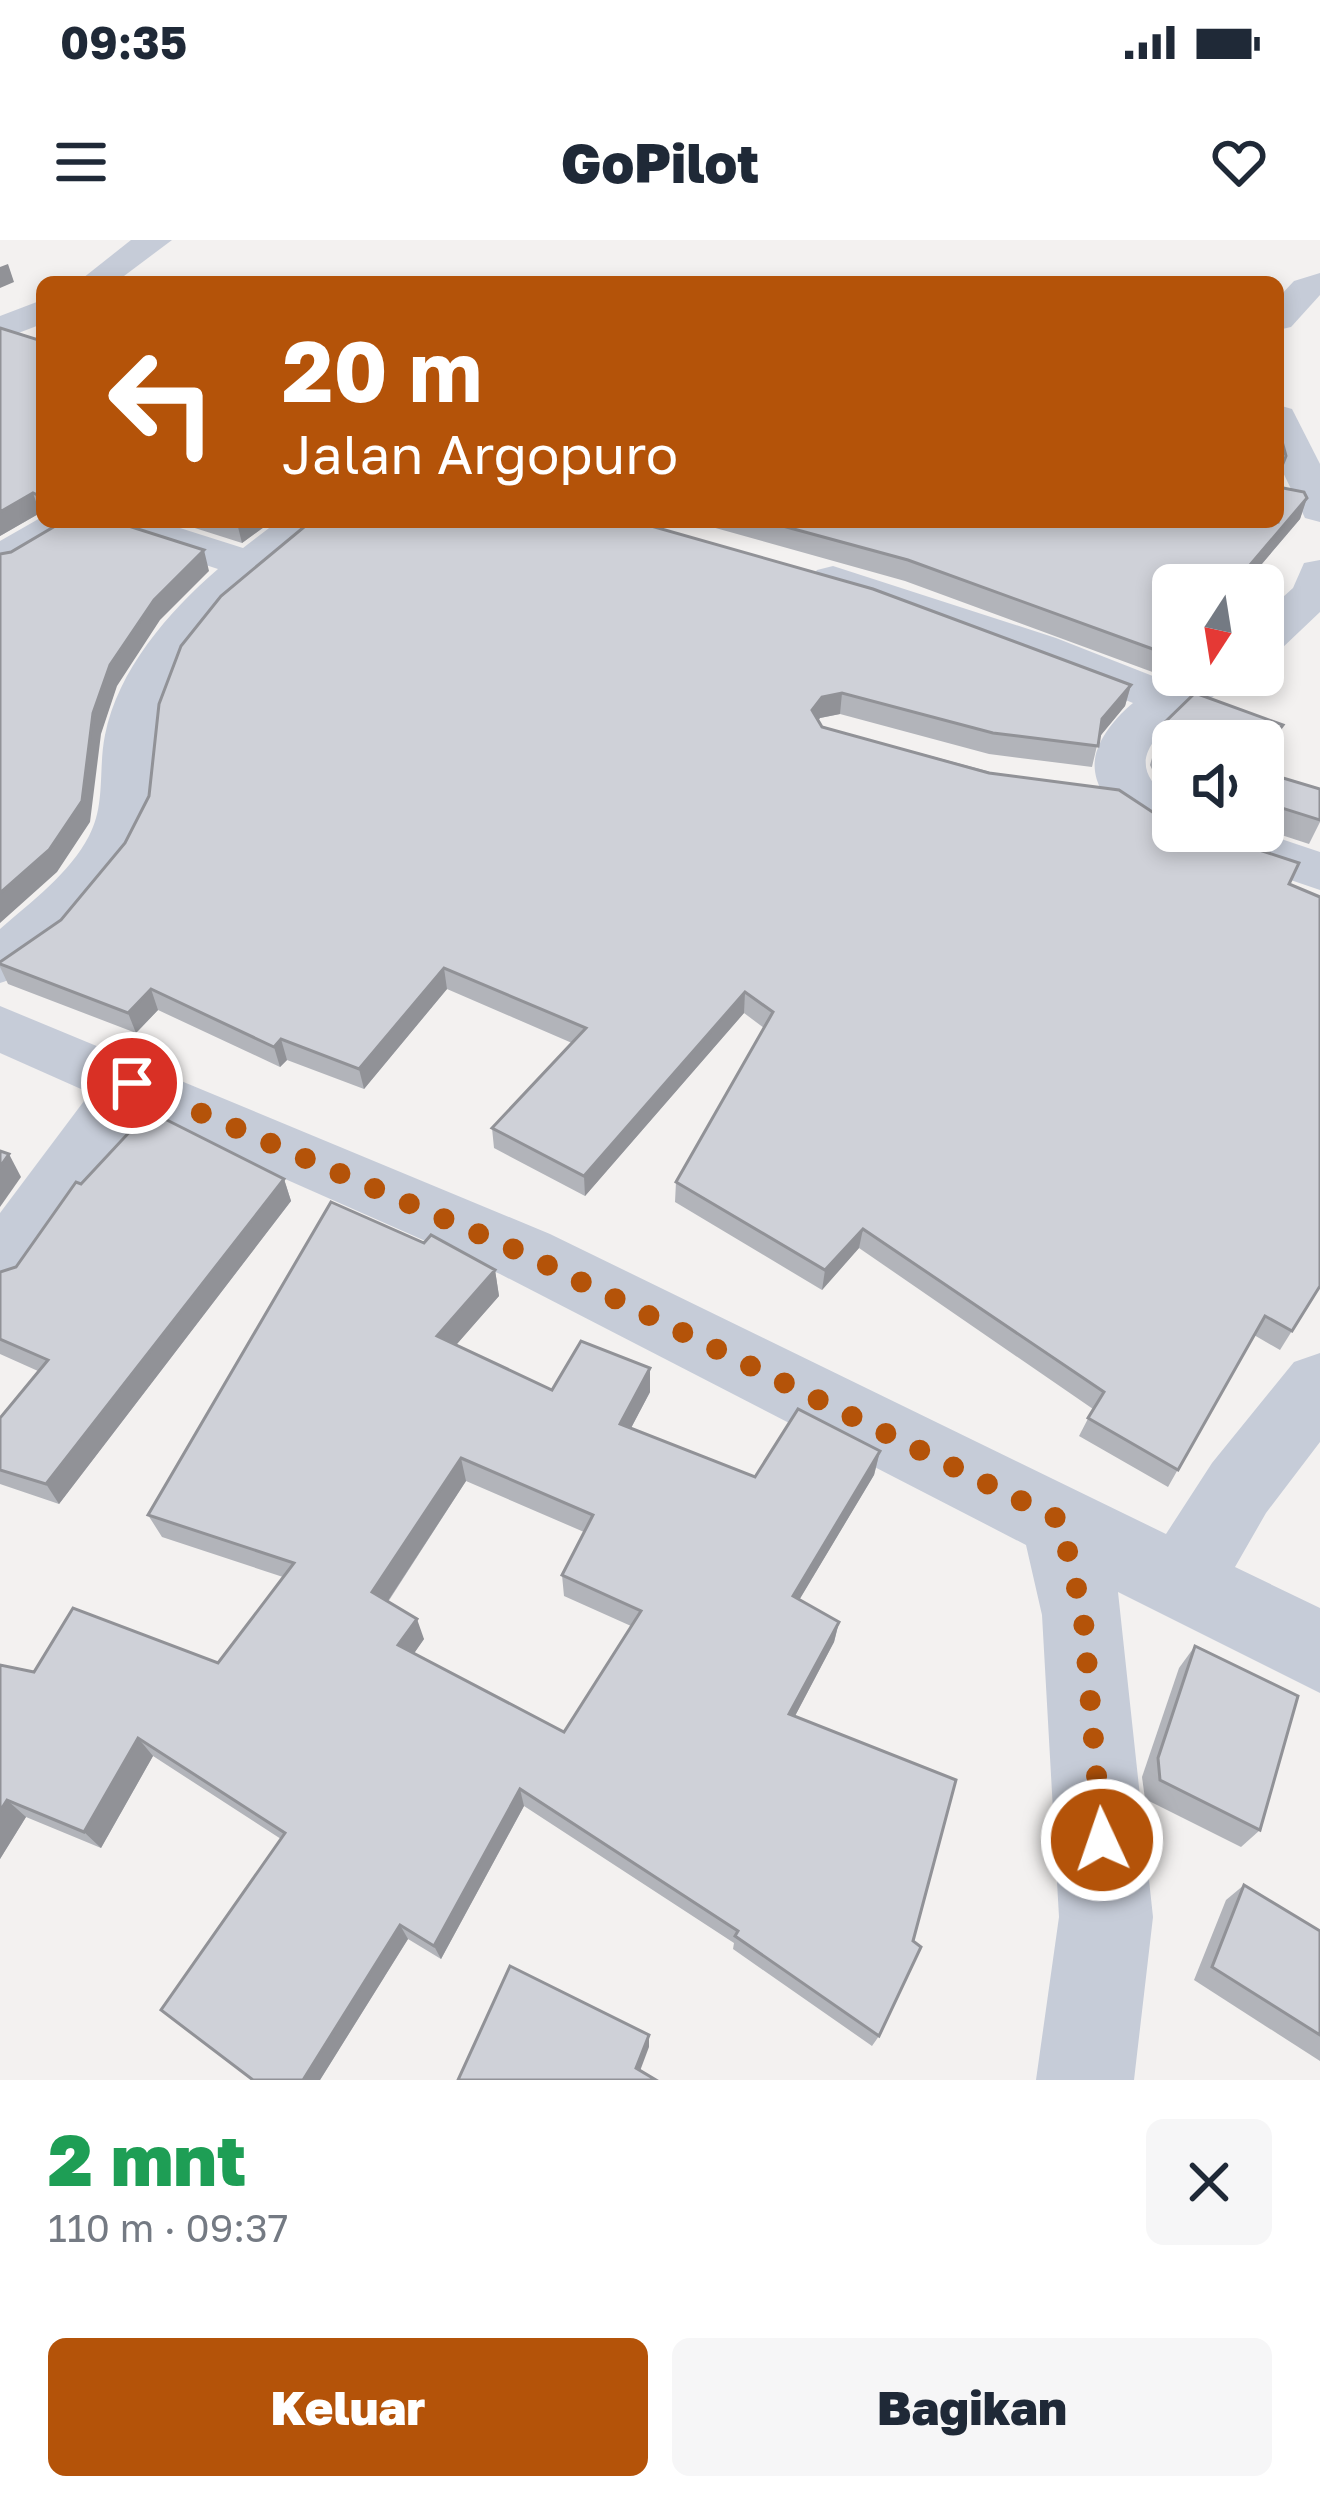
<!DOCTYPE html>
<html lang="id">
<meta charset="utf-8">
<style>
:root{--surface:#fff;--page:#f6f6f7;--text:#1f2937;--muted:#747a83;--accent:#b45309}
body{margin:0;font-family:"Golos Text",sans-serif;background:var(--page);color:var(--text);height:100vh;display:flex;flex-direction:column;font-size:45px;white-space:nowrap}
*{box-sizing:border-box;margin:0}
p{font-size:39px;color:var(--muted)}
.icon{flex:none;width:66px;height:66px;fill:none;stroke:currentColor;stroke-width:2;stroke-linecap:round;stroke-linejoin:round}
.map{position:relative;height:1840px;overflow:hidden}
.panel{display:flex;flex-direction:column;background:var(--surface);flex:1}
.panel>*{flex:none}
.hud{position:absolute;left:36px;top:36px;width:1248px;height:252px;border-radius:18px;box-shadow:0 6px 18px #0003;background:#b45309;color:#fff;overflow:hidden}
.needle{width:78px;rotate:192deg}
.fabs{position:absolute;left:1152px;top:324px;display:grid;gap:24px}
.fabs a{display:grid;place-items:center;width:132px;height:132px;border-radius:18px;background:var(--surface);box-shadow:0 6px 18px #0003;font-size:60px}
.pin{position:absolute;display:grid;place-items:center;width:102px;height:102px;color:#fff;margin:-51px;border:6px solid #fff;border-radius:50%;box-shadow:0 3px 12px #0007}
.me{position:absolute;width:132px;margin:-66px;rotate:357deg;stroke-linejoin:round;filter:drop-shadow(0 0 9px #0008)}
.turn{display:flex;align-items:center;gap:42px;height:252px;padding:0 48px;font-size:54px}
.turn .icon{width:156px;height:156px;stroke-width:2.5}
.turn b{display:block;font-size:84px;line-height:102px}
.round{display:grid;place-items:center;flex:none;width:126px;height:126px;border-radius:18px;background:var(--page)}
.head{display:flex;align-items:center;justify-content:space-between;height:204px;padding:0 48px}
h1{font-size:72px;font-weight:800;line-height:90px;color:#1e9e55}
.primary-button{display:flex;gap:24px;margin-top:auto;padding:24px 48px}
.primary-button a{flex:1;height:138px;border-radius:18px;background:var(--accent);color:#fff;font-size:48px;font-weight:800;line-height:138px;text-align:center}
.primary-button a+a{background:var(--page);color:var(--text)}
.status{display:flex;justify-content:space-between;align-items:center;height:84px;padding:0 60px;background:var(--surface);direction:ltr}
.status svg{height:33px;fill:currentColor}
header{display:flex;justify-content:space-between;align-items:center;height:156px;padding:0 48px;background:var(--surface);font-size:54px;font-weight:800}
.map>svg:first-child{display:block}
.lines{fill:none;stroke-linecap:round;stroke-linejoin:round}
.minor{fill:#c6ccd8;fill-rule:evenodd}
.wall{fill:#b2b4ba;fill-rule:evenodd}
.shaded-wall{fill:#919297}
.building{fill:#cfd1d8;stroke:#919297;stroke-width:3;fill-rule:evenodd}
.route{stroke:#b45309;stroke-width:21;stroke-dasharray:0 37.8}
</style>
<div class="status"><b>09:35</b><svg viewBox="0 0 49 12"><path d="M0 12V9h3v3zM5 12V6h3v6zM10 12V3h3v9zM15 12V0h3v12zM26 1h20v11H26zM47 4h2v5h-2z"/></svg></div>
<header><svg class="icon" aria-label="menu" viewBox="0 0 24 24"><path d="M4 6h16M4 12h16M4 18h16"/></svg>GoPilot<svg class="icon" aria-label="heart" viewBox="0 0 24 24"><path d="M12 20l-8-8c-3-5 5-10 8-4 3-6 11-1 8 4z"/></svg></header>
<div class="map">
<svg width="1320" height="1840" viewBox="0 0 1320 1840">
<rect width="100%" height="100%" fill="#f3f1f0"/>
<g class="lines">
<g class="minor">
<path d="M 131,0 L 172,0 L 116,42 L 78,42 Z"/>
<path d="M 1320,33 L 1320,55 L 1291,87 L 1278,90 L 1278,58 L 1294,41 Z"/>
<path d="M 42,60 L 42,84 L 0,100 L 0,76 Z"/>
<path d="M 1278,165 L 1292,169 L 1320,224 L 1320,282 L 1305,278 L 1278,222 Z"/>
<path d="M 42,277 L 42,282 L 86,282 L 79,291 L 16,329 L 0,333 L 0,301 Z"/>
<path d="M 95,282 L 161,282 L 243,308 L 277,282 L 327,282 C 313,301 289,315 271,330 C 238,357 205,388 183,425 C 146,485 166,518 151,576 C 138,627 50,729 0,743 L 0,689 C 31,662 70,633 89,596 C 106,564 98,529 105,495 C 118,430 168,372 218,329 L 102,291 Z"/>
<path d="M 1320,320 L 1320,372 L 1280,410 L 1263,414 L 1263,375 L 1293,348 L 1304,323 Z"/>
<path d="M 833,326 L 1056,398 L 1168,442 L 1181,435 L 1240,435 L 1233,445 C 1195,468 1099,512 1173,560 L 1173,591 L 1257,591 L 1320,612 L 1320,650 L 1197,608 L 1190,595 C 1151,605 1089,564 1095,519 C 1098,498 1117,476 1133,463 L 1022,418 L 817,350 L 810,340 L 817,330 Z"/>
<path d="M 0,766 L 550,994 L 1166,1294 L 1212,1223 L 1294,1122 L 1320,1113 L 1320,1202 L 1266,1273 L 1235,1327 L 1320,1368 L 1320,1453 L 1118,1352 L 1153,1677 L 1134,1840 L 1036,1840 L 1059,1677 L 1042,1375 L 1026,1305 L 500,1034 L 143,876 L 25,1046 L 0,1055 L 0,973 L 90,853 L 0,813 Z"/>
</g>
</g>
<g class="wall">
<path d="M 0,88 L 42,101 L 42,275 L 40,273 L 0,296 Z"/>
<path d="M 1307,258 L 1300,279 L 1166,437 L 905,341 L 694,282 L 1278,282 Z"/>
<path d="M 176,282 L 271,282 L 242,303 Z"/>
<path d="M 310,282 L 1131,445 L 1125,466 L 1099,497 L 1092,527 L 989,514 L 840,474 L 820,478 L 818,480 L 822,487 L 1160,577 L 1299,623 L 1290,644 L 1320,1046 L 1280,1110 L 1254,1095 L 1168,1247 L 1079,1196 L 1093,1169 L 859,1008 L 822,1050 L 675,962 L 676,942 L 764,788 L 744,773 L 585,956 L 494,908 L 492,888 L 572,803 L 447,749 L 364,849 L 287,820 L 280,827 L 158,770 L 136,793 L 8,744 L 0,727 L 0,722 L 61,680 L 125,603 Z"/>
<path d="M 1195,453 L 1283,485 L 1274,509 L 1263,523 L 1263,501 L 1173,501 L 1173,556 L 1157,540 L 1150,525 L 1161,486 Z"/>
<path d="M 1263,532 L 1320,549 L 1320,582 L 1309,604 L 1263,589 Z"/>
<path d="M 284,939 L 291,961 L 59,1264 L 0,1244 L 0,1178 L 38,1131 L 0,1114 L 0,1032 L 16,1027 L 81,944 Z"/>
<path d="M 424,1003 L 495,1030 L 499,1056 L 456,1105 L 552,1150 L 650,1128 L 650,1152 L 631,1188 L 755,1237 L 880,1211 L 874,1235 L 799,1360 L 839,1382 L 834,1402 L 795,1476 L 879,1796 L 872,1806 L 733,1709 L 734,1703 L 524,1566 L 441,1719 L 408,1699 L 320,1840 L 253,1840 L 281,1599 L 153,1516 L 101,1608 L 26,1577 L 0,1619 L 0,1425 L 34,1432 L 218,1423 L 283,1337 L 162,1297 L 148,1275 ZM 466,1241 L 584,1292 L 562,1335 L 564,1356 L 631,1386 L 564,1492 L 414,1413 L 424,1399 L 388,1362 Z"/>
<path d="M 1195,1406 L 1260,1590 L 1241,1607 L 1145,1559 L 1142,1537 L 1179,1428 Z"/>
<path d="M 1244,1645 L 1320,1691 L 1320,1821 L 1194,1740 L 1226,1660 Z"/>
</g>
<g class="shaded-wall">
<path d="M 8,24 L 14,42 L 0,48 L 0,27 Z"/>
<path d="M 33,253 L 40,273 L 0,296 L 0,272 Z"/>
<path d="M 1307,258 L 1300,279 L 1244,345 L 1233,345 Z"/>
<path d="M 271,282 L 242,303 L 237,283 Z"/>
<path d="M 204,310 L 209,331 L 160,380 L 117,446 L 101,494 L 90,582 L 57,632 L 0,683 L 0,653 L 93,473 L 110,425 L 154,360 Z"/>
<path d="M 1173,415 L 1173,428 L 1166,437 Z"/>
<path d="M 1131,445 L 1125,466 L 1097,500 L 1102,479 Z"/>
<path d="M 842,453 L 840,474 L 820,478 L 810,491 L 812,470 L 822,457 Z"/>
<path d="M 1283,485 L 1274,509 L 1263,523 L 1263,511 Z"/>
<path d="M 444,728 L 447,749 L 364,849 L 359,829 Z"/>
<path d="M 151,749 L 158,770 L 136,793 L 128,773 Z"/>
<path d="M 745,752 L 744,773 L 585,956 L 584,936 Z"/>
<path d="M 281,799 L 287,820 L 280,827 L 274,807 Z"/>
<path d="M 9,914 L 21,937 L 0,967 L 0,927 Z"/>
<path d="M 284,939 L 291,961 L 59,1264 L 46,1244 Z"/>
<path d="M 863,989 L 859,1008 L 822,1050 L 825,1030 Z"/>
<path d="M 495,1030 L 499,1056 L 442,1121 L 437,1096 Z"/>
<path d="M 650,1128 L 650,1152 L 621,1207 L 620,1184 Z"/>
<path d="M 880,1211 L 874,1235 L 789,1377 L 793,1356 Z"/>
<path d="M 461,1218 L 466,1241 L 380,1373 L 372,1352 Z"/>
<path d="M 417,1379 L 424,1399 L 406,1425 L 398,1405 Z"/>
<path d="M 839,1382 L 834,1402 L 786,1493 L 789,1474 Z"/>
<path d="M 138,1498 L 153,1516 L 101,1608 L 84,1592 Z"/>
<path d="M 520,1549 L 524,1566 L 441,1719 L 434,1706 Z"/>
<path d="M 7,1560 L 26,1577 L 0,1619 L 0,1571 Z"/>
<path d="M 400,1685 L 408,1699 L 320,1840 L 303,1840 Z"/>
<path d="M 649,1795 L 649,1807 L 637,1839 L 636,1828 Z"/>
</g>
<g class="building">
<path d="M 0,88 L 42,101 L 42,257 L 33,253 L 0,272 Z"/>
<path d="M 1278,194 L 1280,194 L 1286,216 L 1278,236 Z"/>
<path d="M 1278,247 L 1304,252 L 1307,258 L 1233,345 L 1173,345 L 1172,416 L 908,320 L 768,282 L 1278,282 Z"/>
<path d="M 62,282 L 116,282 L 204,310 L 154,360 L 110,425 L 93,473 L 82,561 L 49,610 L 0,653 L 0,314 L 11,312 Z"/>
<path d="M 310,282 L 637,282 L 873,349 L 1131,445 L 1102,479 L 1098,506 L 993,493 L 842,453 L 822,457 L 812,470 L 822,487 L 989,533 L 1119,550 L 1160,577 L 1173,582 L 1173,591 L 1201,591 L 1299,623 L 1289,644 L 1320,657 L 1320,1046 L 1292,1091 L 1265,1076 L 1178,1230 L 1088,1178 L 1104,1152 L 863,989 L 825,1030 L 676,942 L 773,772 L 745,752 L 584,936 L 492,888 L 586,788 L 444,728 L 359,829 L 281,799 L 274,807 L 151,749 L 128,773 L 0,724 L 0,722 L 61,680 L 125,603 L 149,556 L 159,464 L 181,406 L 221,356 Z"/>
<path d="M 1195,453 L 1283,485 L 1263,511 L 1263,501 L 1173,501 L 1173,523 L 1164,515 L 1158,500 L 1161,486 Z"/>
<path d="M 1263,532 L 1320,549 L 1320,580 L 1263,562 Z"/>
<path d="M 149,871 L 284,939 L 46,1244 L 0,1230 L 0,1178 L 48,1120 L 0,1099 L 0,1032 L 16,1027 L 76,942 L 81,944 Z"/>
<path d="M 0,911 L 9,914 L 0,927 Z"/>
<path d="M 331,962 L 424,1003 L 431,995 L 495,1030 L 437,1096 L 552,1150 L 581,1101 L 650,1128 L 620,1184 L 755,1237 L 798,1169 L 880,1211 L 793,1356 L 839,1382 L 789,1474 L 956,1540 L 913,1701 L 921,1707 L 879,1796 L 735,1696 L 738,1691 L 520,1549 L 434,1706 L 400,1685 L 303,1840 L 253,1840 L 161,1770 L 285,1593 L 138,1498 L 84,1592 L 7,1560 L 0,1571 L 0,1425 L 34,1432 L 73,1368 L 218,1423 L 294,1323 L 148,1275 ZM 461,1218 L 593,1275 L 562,1335 L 641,1371 L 564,1492 L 398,1405 L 417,1379 L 372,1352 Z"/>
<path d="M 1195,1406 L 1298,1456 L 1260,1590 L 1160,1540 L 1158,1518 Z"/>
<path d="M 1244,1645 L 1320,1691 L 1320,1795 L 1212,1727 Z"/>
<path d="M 510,1726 L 649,1795 L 636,1828 L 656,1840 L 458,1840 Z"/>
</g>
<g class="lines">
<path class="route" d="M 132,843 L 525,1014 L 1060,1280 L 1083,1375 L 1102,1600"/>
</g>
</svg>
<div class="fabs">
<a><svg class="needle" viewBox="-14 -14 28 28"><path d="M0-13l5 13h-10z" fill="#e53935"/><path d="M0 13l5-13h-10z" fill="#747a83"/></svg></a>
<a><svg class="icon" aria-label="sound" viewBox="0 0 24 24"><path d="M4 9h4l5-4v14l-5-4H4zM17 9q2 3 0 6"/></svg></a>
</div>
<div class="pin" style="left:132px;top:843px;background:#d93025"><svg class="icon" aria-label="arrive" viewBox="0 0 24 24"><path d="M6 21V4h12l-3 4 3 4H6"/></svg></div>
<svg class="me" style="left:1102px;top:1600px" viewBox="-20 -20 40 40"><circle r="17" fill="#b45309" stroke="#fff" stroke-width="3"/><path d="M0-11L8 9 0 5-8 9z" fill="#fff"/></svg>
<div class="hud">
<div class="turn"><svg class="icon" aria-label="left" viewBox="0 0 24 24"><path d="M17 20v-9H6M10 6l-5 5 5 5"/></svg><div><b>20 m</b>Jalan Argopuro</div></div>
</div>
</div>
<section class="panel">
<div class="head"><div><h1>2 mnt</h1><p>110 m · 09:37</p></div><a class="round"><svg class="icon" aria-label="close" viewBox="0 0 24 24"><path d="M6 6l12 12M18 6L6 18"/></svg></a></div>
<div class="primary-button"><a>Keluar</a><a>Bagikan</a></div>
</section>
